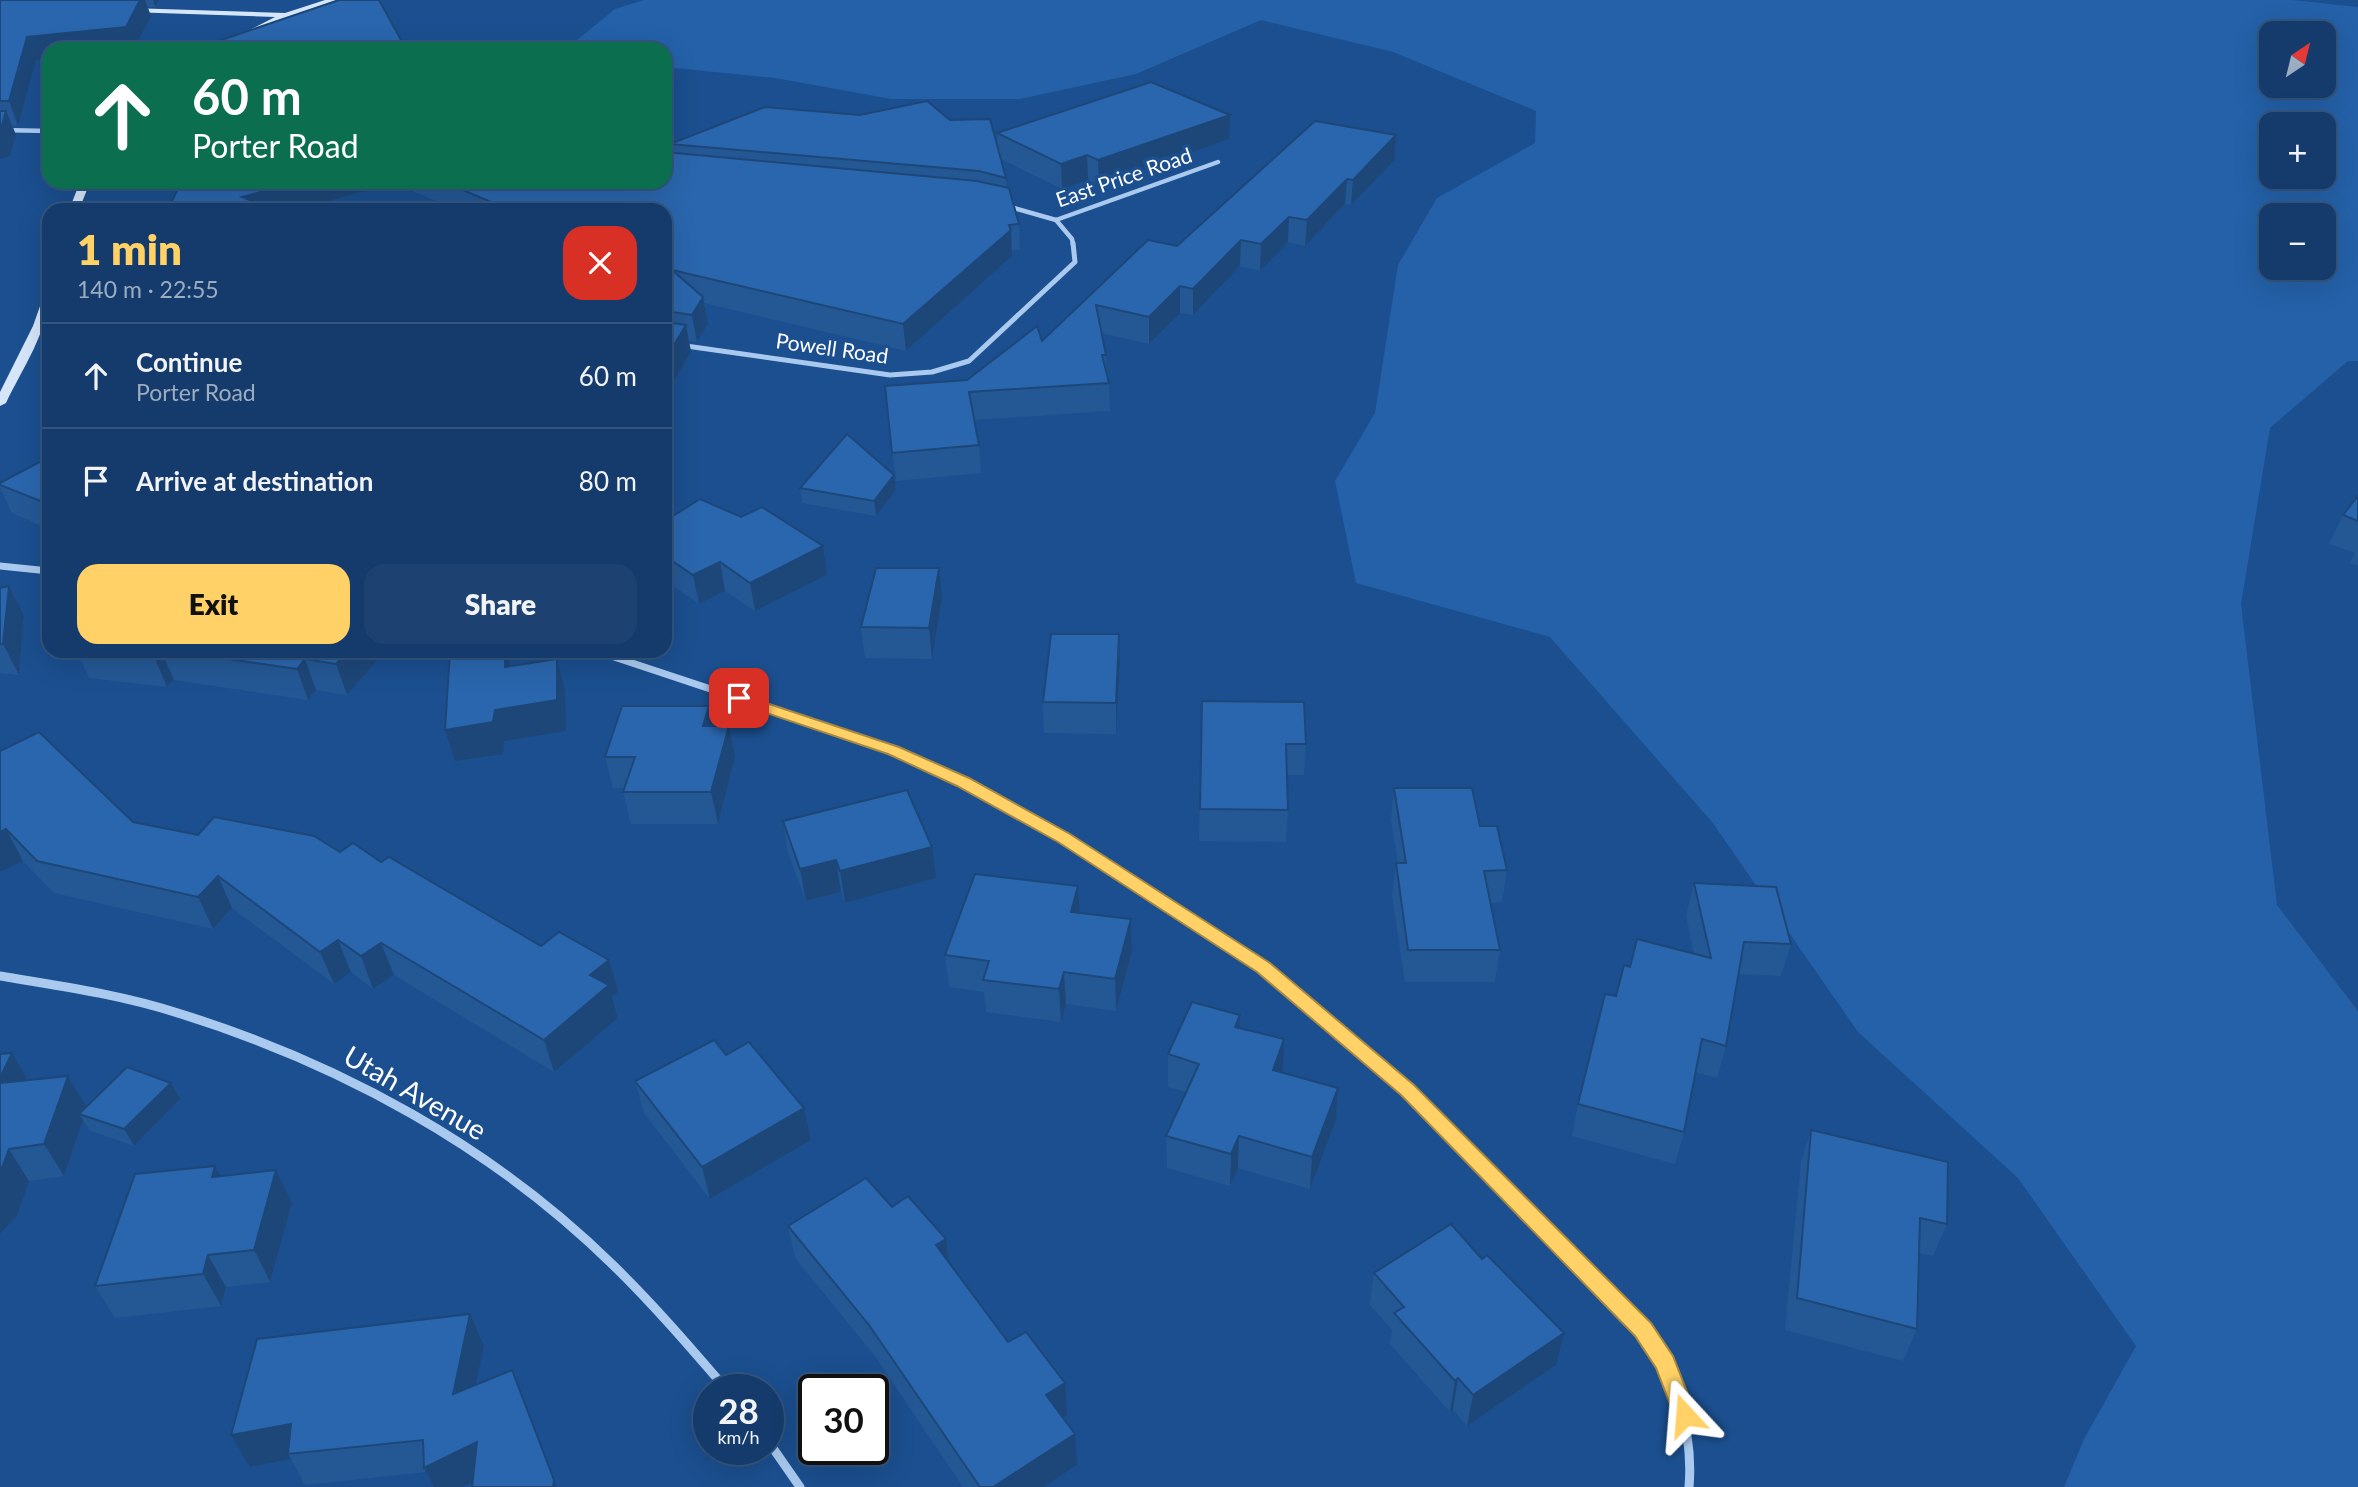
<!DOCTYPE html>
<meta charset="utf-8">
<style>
:root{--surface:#143b6b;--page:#1d4271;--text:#f1f3f6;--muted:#9dadc1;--line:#33557e;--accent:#ffd166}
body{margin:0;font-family:Lato,sans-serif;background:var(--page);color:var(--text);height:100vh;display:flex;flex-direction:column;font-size:26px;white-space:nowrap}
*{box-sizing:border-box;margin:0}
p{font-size:23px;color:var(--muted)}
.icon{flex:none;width:38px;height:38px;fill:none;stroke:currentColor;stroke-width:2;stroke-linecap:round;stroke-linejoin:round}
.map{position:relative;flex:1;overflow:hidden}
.drawer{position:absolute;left:42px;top:203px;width:630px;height:455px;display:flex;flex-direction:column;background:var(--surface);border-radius:21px;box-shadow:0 7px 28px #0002,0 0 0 2px var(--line)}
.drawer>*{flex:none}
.hud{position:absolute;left:42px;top:42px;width:630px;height:147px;border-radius:21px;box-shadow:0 7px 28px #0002,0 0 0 2px var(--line);background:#0b6e4f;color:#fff;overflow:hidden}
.needle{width:46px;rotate:35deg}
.fabs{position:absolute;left:2259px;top:21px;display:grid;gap:14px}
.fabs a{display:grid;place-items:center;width:77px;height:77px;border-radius:14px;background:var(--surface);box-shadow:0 7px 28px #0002,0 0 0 2px var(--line);font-size:35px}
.speed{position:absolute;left:693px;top:1374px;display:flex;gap:14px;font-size:35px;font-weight:700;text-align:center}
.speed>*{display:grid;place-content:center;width:91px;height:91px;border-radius:50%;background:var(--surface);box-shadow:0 7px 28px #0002,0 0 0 2px var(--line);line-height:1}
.speed small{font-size:18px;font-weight:400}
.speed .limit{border:4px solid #111;border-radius:10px;background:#fff;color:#111}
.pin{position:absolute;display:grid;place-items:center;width:60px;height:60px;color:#fff;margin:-30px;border-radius:14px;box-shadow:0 4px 10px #0006}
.me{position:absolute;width:77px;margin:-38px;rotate:341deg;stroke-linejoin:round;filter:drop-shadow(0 0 5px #0008)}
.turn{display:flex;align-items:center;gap:24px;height:147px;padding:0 35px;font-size:32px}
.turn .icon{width:91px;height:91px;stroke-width:2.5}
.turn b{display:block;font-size:49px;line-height:60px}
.round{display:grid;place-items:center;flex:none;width:74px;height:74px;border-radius:21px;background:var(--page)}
.summary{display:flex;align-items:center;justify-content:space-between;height:119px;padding:0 35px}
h1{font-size:42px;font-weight:800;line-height:52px;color:var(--accent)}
.button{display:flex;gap:14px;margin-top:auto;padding:14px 35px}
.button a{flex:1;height:80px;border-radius:21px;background:var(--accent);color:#111;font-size:28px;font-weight:800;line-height:80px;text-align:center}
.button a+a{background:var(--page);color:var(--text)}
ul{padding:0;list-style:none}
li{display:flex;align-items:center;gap:21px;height:105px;padding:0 35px;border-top:2px solid var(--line)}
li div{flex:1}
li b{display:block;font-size:26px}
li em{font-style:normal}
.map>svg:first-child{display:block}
.green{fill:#2461a8;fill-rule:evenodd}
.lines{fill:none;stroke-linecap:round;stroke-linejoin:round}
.street-far3{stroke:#a9c9ee;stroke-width:4.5}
.street-far2{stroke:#a9c9ee;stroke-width:5}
.street-far1{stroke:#a9c9ee;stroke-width:7}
.street{stroke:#a9c9ee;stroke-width:9}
.secondary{fill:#d6e6fa;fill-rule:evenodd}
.wall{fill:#245895}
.shaded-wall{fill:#1d4779}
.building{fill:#2a66ad;stroke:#1d4779;stroke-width:2}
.route{fill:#ffd166;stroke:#a68842;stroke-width:2}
.labels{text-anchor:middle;stroke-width:7;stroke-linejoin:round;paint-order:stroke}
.far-street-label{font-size:21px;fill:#fff;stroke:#1b4f8f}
.near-street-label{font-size:28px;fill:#fff;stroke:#1b4f8f}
</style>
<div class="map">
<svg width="2358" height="1487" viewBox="0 0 2358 1487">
<rect width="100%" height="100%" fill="#1b4f8f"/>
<path class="green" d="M 644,0 L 2292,0 L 2358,7 L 2358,361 L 2348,361 L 2270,428 L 2241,604 L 2277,905 L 2358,1011 L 2358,1487 L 2064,1487 L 2084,1439 L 2136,1346 L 2018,1178 L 1858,1032 L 1712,822 L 1550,637 L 1356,583 L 1335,481 L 1375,413 L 1398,265 L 1437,198 L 1535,143 L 1536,111 L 1393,52 L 1261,20 L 1136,74 L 1020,99 L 891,99 L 775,78 L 665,67 L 665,49 L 585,49 L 573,43 L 615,9 ZM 2272,33 L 2324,33 L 2324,86 L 2272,86 ZM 2272,124 L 2324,124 L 2324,177 L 2272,177 ZM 2272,215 L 2324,215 L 2324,268 L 2272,268 Z"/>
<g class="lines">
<g class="street-far3">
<path d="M 0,130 L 49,131"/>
<path d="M 1007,206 L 1056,220 L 1218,162"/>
<path d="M 1056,220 L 1072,239 L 1073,245"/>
</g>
<path class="street-far2" d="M 665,343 L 890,375 L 932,372 L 969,361 L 1075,262 L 1073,243"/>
<g class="street-far1">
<path d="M 0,566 L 49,571"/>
<path d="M 596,651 L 894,750 L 963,782 L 1064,838 L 1259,965"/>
</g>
<g class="street">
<path d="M 1257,964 L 1408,1090 L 1643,1330 C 1674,1379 1694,1428 1689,1487"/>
<path d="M 0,976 C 61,986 123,995 181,1014 C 341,1064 493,1147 613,1265 C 653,1304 690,1347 727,1390"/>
<path d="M 768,1441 L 800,1487"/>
</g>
<g class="secondary">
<path d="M 325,0 L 337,0 L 288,17 L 223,49 L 213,49 L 275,17 L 129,12 L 125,10 L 129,8 L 285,13 Z"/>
<path d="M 80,182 L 90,182 L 79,210 L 69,210 Z"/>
<path d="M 49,292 C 49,331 22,369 6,403 L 0,406 L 0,392 L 33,326 L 44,295 Z"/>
</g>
</g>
<g class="wall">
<path d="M 0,0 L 159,0 L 155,7 L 147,7 L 151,16 L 134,49 L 49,49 L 36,60 L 18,126 L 12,125 L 16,135 L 10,156 L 0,159 Z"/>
<path d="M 860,115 L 950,120 L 998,149 L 997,133 L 1229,139 L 1099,185 L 1088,180 L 1062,189 L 1001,159 L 1006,178 L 1006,188 L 1019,224 L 1020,250 L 1012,250 L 1012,256 L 906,351 L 704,303 L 708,324 L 697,342 L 689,341 L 691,352 L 665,396 L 665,210 L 457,210 L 394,183 L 296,210 L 161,210 L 172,201 L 180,185 L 176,182 L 555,182 L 563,185 L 672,153 L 670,144 Z"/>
<path d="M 1396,135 L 1395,160 L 1351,205 L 1345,204 L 1305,246 L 1288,242 L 1260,271 L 1240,266 L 1193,315 L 1180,313 L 1149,344 L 1102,333 L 1106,355 L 1107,373 L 1109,383 L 1110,411 L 974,420 L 979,445 L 981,473 L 896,481 L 885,386 L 967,380 L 1042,341 L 1177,246 Z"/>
<path d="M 49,457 L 49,529 L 12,513 L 0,488 L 0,483 Z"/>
<path d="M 894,475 L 896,490 L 876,516 L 802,503 L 800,488 Z"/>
<path d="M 2358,496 L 2358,566 L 2350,563 L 2355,553 L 2329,544 L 2343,515 Z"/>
<path d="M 741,517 L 827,575 L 755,611 L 725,591 L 699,604 L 665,580 L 665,521 Z"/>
<path d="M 0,588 L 24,616 L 19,675 L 0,673 Z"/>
<path d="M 942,598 L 932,659 L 865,658 L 861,627 Z"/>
<path d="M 1119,634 L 1120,665 L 1116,734 L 1044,733 L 1043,702 Z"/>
<path d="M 77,651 L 381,651 L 382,655 L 347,695 L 316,690 L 308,700 L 174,680 L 167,687 L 89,678 Z"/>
<path d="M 1202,701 L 1306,744 L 1304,775 L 1287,775 L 1288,810 L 1286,842 L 1199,841 Z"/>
<path d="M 709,706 L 713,726 L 729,726 L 735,757 L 718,824 L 631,824 L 623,792 L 625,788 L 613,788 L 605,757 Z"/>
<path d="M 0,751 L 133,822 L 198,835 L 340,852 L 381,862 L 618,992 L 612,997 L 618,1018 L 554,1072 L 394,975 L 373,989 L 351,972 L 334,984 L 232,908 L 213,929 L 54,893 L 23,861 L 0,872 Z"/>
<path d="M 1394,788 L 1480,826 L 1507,870 L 1502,902 L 1490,903 L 1500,950 L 1495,982 L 1405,982 L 1392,895 L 1396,863 L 1398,863 L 1391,820 Z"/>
<path d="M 783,821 L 936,878 L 845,903 L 841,892 L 806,901 L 788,853 Z"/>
<path d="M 1694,883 L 1791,944 L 1781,976 L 1739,974 L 1726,1046 L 1717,1078 L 1695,1072 L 1684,1132 L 1675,1164 L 1572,1136 L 1578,1104 L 1616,996 L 1694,954 L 1686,915 Z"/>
<path d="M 1078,886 L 1079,913 L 1131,919 L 1132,951 L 1116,1011 L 1066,1004 L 1061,1022 L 986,1012 L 984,992 L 949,987 L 945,955 Z"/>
<path d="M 1240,1015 L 1240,1028 L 1282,1072 L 1338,1088 L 1336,1120 L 1310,1189 L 1238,1168 L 1230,1186 L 1167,1168 L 1166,1136 L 1186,1092 L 1168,1087 L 1168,1054 Z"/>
<path d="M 12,1053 L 28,1080 L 68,1076 L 86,1107 L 180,1099 L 134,1146 L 89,1130 L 83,1120 L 64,1176 L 29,1181 L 17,1216 L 0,1234 L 0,1054 Z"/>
<path d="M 726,1055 L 804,1108 L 811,1140 L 710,1199 L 644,1113 L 635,1081 Z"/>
<path d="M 1811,1130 L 1947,1224 L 1933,1256 L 1919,1253 L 1917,1329 L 1903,1361 L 1785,1330 L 1801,1162 Z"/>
<path d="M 215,1166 L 220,1176 L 276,1170 L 292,1203 L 270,1282 L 226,1287 L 221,1306 L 115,1318 L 95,1286 Z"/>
<path d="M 892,1207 L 946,1239 L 949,1262 L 1008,1342 L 1067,1415 L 1063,1418 L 1077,1465 L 1044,1487 L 963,1487 L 875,1356 L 795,1258 L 788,1226 Z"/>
<path d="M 1374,1273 L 1556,1365 L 1467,1426 L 1453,1410 L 1450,1412 L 1390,1344 L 1392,1330 L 1370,1305 Z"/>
<path d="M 470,1314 L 484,1346 L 475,1385 L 512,1370 L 525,1402 L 472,1482 L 463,1487 L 434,1487 L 426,1472 L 305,1485 L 291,1459 L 250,1467 Z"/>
</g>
<g class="shaded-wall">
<path d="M 140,0 L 145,0 L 151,16 L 134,49 L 49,49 L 49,59 L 36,60 L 18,126 L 9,101 L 27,37 Z"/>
<path d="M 153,0 L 159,0 L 155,7 Z"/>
<path d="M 6,111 L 16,135 L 10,156 L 0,159 L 0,132 Z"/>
<path d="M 1230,115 L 1229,139 L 1099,185 L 1098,160 Z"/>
<path d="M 1396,135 L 1395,160 L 1351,205 L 1353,180 Z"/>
<path d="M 1087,155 L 1088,180 L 1062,189 L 1061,164 Z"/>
<path d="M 1347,179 L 1345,204 L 1305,246 L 1307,220 Z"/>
<path d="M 298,182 L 394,182 L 394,183 L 296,210 L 247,210 L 242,197 Z"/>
<path d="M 1289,217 L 1288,242 L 1260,271 L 1261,244 Z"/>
<path d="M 1011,230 L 1012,256 L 906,351 L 903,324 Z"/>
<path d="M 1241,240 L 1240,266 L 1193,315 L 1193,289 Z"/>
<path d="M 1180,286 L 1180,313 L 1149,344 L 1149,317 Z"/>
<path d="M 703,297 L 708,324 L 697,342 L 692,315 Z"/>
<path d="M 686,325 L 691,352 L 665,396 L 665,360 Z"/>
<path d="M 894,475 L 896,490 L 876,516 L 874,501 Z"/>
<path d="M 823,546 L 827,575 L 755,611 L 750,583 Z"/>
<path d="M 720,562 L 725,591 L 699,604 L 693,575 Z"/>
<path d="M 939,568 L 942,598 L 932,659 L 929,628 Z"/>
<path d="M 9,586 L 24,616 L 19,675 L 3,644 Z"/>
<path d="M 1119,634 L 1120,665 L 1116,734 L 1116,703 Z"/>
<path d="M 159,651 L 161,651 L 174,680 L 167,687 L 154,656 Z"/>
<path d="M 347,651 L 381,651 L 382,655 L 347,695 L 336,664 Z"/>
<path d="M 505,651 L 506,651 L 514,678 L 505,667 Z"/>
<path d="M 305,659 L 316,690 L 308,700 L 297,669 Z"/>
<path d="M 557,659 L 565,690 L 566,731 L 504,741 L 503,754 L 455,761 L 445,730 L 495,710 Z"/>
<path d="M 709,706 L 715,737 L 703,726 Z"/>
<path d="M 729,726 L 735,757 L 718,824 L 711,792 Z"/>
<path d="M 6,829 L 23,861 L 0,872 L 0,832 Z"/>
<path d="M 932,847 L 936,878 L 845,903 L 840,871 Z"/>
<path d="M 836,860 L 841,892 L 806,901 L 800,869 Z"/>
<path d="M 218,876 L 232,908 L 213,929 L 198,897 Z"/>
<path d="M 1078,886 L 1080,918 L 1071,912 Z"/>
<path d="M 1131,919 L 1132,951 L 1116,1011 L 1115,979 Z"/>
<path d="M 338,940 L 351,972 L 334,984 L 320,952 Z"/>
<path d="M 381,943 L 394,975 L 373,989 L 361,956 Z"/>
<path d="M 609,960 L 618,992 L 612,997 L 618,1018 L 554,1072 L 544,1040 L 590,975 Z"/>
<path d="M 1064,972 L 1066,1004 L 1061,1022 L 1059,989 Z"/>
<path d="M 1240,1015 L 1239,1047 L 1235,1027 Z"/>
<path d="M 1284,1039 L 1283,1071 L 1271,1102 L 1273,1070 Z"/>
<path d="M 12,1053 L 31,1085 L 0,1088 L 0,1078 Z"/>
<path d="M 68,1076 L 87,1108 L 79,1114 L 83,1120 L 64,1176 L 44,1144 Z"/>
<path d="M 171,1083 L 180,1099 L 134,1146 L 124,1129 Z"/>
<path d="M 1338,1088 L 1336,1120 L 1310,1189 L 1312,1157 Z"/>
<path d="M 804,1108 L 811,1140 L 710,1199 L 702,1167 Z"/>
<path d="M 1239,1136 L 1238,1168 L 1230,1186 L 1231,1154 Z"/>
<path d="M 9,1149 L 29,1181 L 17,1216 L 0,1234 L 0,1173 Z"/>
<path d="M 215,1166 L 232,1198 L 212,1177 Z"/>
<path d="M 276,1170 L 292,1203 L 270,1282 L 254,1250 Z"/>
<path d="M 946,1239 L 950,1271 L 936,1245 Z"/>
<path d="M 208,1255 L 226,1287 L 221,1306 L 203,1274 Z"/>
<path d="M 470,1314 L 484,1346 L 467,1425 L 453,1394 Z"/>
<path d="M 1564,1333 L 1556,1365 L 1467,1426 L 1473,1395 Z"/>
<path d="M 512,1370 L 525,1402 L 557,1487 L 553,1487 Z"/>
<path d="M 1458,1378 L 1453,1410 L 1450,1412 L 1455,1381 Z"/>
<path d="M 1065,1383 L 1067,1415 L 1049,1426 L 1046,1395 Z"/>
<path d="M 291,1424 L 288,1454 L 291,1459 L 250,1467 L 231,1435 Z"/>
<path d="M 1075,1434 L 1077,1465 L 1044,1487 L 993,1487 Z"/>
<path d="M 477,1442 L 491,1473 L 463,1487 L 434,1487 L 424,1468 Z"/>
</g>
<g class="building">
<path d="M 0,0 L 140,0 L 126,27 L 27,37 L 9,101 L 0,101 Z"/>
<path d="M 339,0 L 379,0 L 406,49 L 195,49 Z"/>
<path d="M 1151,82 L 1230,115 L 1098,160 L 1087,155 L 1061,164 L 997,133 Z"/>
<path d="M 927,101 L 950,120 L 990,119 L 1006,178 L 979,171 L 670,144 L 765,107 L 860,115 Z"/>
<path d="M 0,111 L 6,111 L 0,132 Z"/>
<path d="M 1315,121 L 1396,135 L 1353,180 L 1347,179 L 1307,220 L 1289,217 L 1261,244 L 1241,240 L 1193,289 L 1180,286 L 1149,317 L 1096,305 L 1106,355 L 1102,355 L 1109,383 L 969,392 L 979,445 L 892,453 L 885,386 L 967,380 L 1037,326 L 1042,341 L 1148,240 L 1177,246 Z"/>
<path d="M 665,152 L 977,181 L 1009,188 L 1019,224 L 1009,225 L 1011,230 L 903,324 L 672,270 L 703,297 L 692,315 L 665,311 L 665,210 L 510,210 L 444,182 L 555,182 L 563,185 L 571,182 L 665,182 Z"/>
<path d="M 181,182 L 298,182 L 242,197 L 274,210 L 161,210 L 172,201 Z"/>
<path d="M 665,322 L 686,325 L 665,360 Z"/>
<path d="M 847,434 L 894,475 L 874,501 L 800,488 Z"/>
<path d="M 49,457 L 49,504 L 48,504 L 0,485 L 0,483 Z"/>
<path d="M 2358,496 L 2358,521 L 2343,515 Z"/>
<path d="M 700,499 L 741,517 L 762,507 L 823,546 L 750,583 L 720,562 L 693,575 L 665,556 L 665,521 Z"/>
<path d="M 876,568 L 939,568 L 929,628 L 861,627 Z"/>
<path d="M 9,586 L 3,644 L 0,644 L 0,588 Z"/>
<path d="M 1051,634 L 1119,634 L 1116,703 L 1043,702 Z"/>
<path d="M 108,651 L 159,651 L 154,656 Z"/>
<path d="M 172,651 L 347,651 L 336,664 L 305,659 L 297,669 Z"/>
<path d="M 450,651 L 505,651 L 505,667 L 557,659 L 557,700 L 495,710 L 493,722 L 445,730 Z"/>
<path d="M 1202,701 L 1304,702 L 1306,744 L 1286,744 L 1288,810 L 1200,809 Z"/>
<path d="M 622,706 L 709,706 L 703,726 L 729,726 L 711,792 L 623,792 L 635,757 L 605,757 Z"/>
<path d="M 39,732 L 133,822 L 198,835 L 214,817 L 314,836 L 340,852 L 353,843 L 381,862 L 389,857 L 541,946 L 559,932 L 609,960 L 590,975 L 609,985 L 544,1040 L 381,943 L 361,956 L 338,940 L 320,952 L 218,876 L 198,897 L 37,861 L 6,829 L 0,832 L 0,751 Z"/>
<path d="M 1394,788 L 1472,788 L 1480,826 L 1497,826 L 1507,870 L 1484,871 L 1500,950 L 1408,950 L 1396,863 L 1406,863 Z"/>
<path d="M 907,790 L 932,847 L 840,871 L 836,860 L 800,869 L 783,821 Z"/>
<path d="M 975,874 L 1078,886 L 1071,912 L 1131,919 L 1115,979 L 1064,972 L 1059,989 L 983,980 L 989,961 L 945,955 Z"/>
<path d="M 1694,883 L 1776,887 L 1791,944 L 1744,942 L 1726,1046 L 1702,1039 L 1684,1132 L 1578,1104 L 1605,994 L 1616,996 L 1624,965 L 1630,967 L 1637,939 L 1711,958 Z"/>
<path d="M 1192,1002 L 1240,1015 L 1235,1027 L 1284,1039 L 1273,1070 L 1338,1088 L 1312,1157 L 1239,1136 L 1231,1154 L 1166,1136 L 1199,1064 L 1168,1054 Z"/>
<path d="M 714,1040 L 726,1055 L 749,1042 L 804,1108 L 702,1167 L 635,1081 Z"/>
<path d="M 12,1053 L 0,1078 L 0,1054 Z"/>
<path d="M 127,1067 L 171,1083 L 124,1129 L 79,1114 Z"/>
<path d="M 68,1076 L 44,1144 L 9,1149 L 0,1173 L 0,1083 Z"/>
<path d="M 1811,1130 L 1948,1162 L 1947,1224 L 1920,1218 L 1917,1329 L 1797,1298 Z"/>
<path d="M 215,1166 L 212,1177 L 276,1170 L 254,1250 L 208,1255 L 203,1274 L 95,1286 L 135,1174 Z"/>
<path d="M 866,1178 L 892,1207 L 908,1196 L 946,1239 L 936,1245 L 1008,1342 L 1026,1332 L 1065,1383 L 1046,1395 L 1075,1434 L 993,1487 L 980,1487 L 869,1325 L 788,1226 Z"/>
<path d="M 1451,1224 L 1482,1259 L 1487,1255 L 1564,1333 L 1473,1395 L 1458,1378 L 1455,1381 L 1394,1313 L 1404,1307 L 1374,1273 Z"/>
<path d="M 470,1314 L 453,1394 L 512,1370 L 554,1480 L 553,1487 L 472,1487 L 477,1442 L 424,1468 L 423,1440 L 288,1454 L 291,1424 L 231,1435 L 257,1339 Z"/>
</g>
<path class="route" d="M 739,694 L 899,747 L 969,778 L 1070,834 L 1270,963 L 1414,1085 L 1651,1323 L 1673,1356 L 1696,1415 L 1693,1422 L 1685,1425 L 1677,1422 L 1656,1368 L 1635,1336 L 1401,1095 L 1257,972 L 1058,842 L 957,786 L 888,754 L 734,702 L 734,695 Z"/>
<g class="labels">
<g class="far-street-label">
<text transform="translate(1124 178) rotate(-19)" y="7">East Price Road</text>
<text transform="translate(832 349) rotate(8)" y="7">Powell Road</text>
</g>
<g class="near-street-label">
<text transform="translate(415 1093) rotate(30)" y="10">Utah Avenue</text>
</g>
</g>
</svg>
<div class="fabs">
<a><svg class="needle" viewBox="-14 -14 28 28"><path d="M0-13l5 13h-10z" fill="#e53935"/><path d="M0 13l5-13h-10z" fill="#9dadc1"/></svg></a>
<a>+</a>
<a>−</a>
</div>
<div class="speed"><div>28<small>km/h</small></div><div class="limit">30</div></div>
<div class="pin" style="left:739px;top:698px;background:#d93025"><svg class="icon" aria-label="arrive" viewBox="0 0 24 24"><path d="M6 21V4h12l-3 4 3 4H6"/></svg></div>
<svg class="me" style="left:1685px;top:1415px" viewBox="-20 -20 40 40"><path d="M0-17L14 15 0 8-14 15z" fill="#ffd166" stroke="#fff" stroke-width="4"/></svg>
<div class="hud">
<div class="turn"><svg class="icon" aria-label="ahead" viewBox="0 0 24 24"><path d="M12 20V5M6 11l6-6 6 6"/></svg><div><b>60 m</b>Porter Road</div></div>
</div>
<section class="drawer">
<div class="summary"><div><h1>1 min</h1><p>140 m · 22:55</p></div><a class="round" style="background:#d93025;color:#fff"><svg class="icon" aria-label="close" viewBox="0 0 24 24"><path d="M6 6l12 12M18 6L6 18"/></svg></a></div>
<ul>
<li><svg class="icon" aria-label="ahead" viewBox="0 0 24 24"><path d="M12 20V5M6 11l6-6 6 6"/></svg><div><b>Continue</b><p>Porter Road</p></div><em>60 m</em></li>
<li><svg class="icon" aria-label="arrive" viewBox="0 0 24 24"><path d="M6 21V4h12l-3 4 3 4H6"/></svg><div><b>Arrive at destination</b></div><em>80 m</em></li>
</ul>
<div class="button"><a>Exit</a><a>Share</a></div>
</section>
</div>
